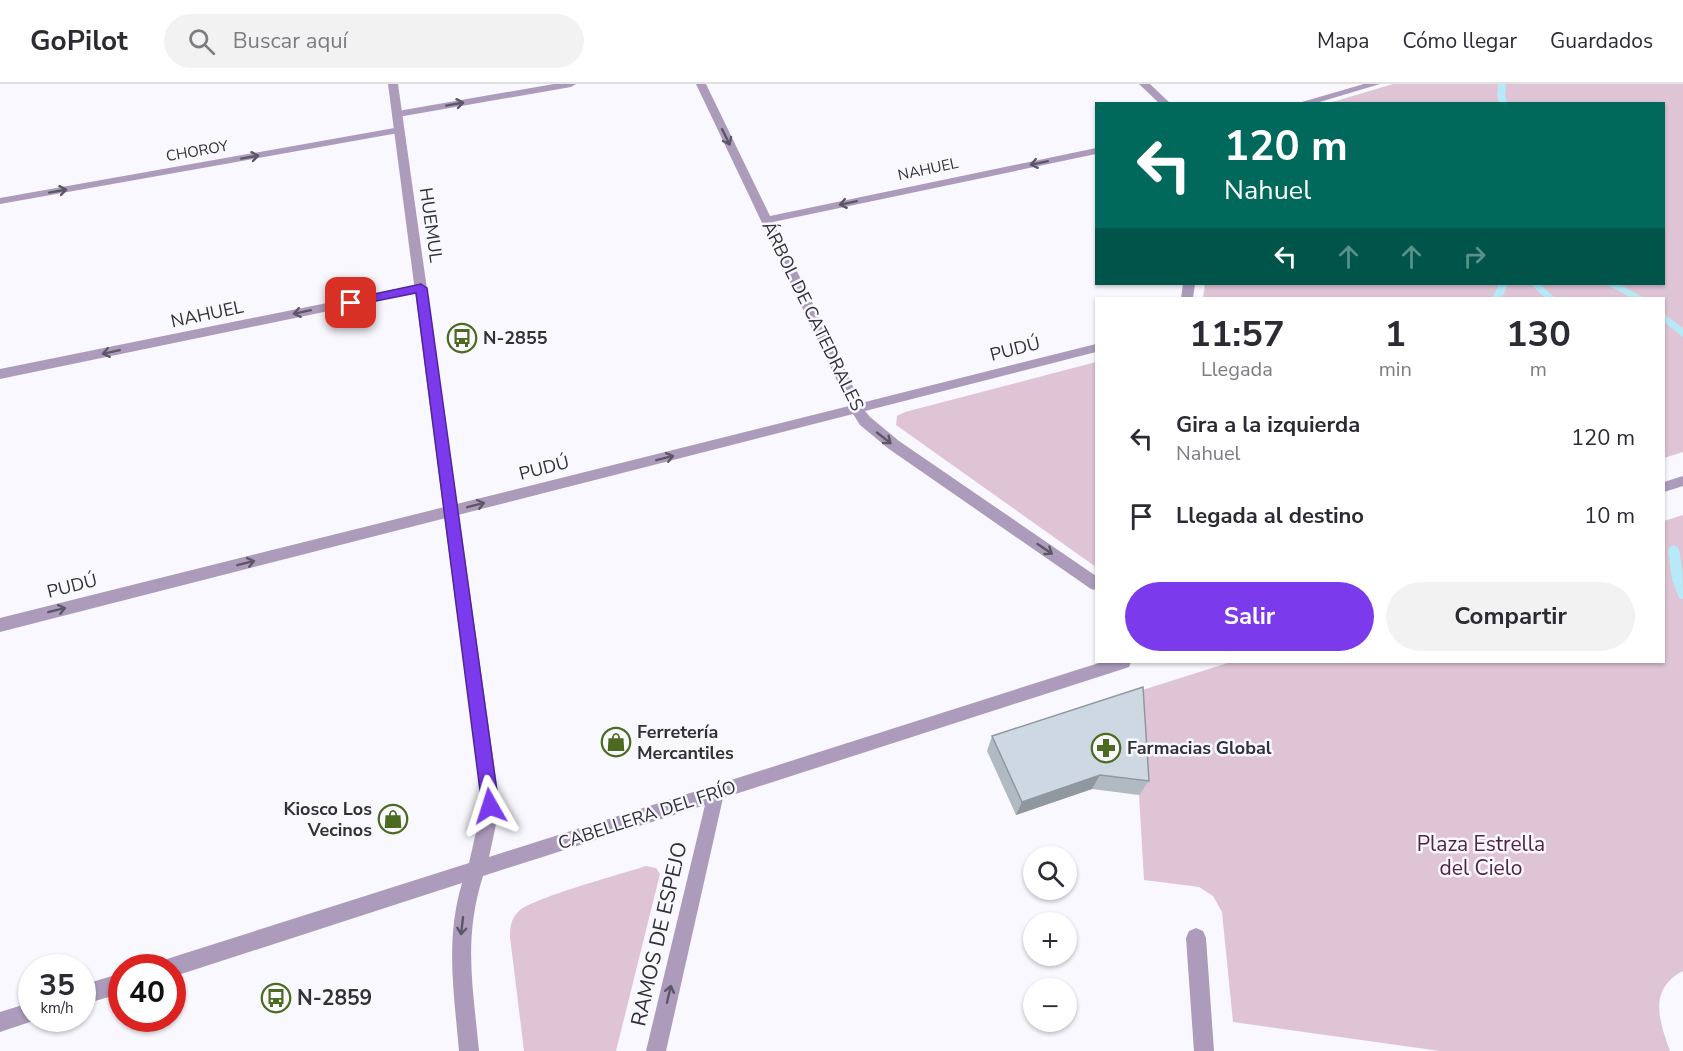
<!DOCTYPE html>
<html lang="es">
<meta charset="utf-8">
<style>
:root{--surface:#fff;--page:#f2f2f3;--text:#2b2b33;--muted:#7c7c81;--line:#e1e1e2;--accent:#7c3aed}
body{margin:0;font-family:"Nunito Sans",sans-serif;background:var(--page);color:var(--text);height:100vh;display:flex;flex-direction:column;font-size:22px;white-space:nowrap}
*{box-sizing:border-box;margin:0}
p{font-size:20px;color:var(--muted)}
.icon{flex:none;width:33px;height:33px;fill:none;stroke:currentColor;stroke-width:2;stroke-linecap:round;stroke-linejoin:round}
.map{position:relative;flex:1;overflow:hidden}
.sheet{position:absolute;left:1095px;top:213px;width:570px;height:366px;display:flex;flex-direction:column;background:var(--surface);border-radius:0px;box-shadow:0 2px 4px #0004}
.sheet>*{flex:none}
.top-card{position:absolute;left:1095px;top:18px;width:570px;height:183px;border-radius:0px;box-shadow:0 2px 4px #0004;background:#00695c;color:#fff;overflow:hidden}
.buttons{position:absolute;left:1023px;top:762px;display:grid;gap:12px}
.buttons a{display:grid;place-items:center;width:54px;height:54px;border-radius:50%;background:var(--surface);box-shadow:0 2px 4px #0004;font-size:30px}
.speed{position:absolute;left:18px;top:870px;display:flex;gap:12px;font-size:30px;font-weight:700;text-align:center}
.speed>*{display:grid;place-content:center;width:78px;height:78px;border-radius:50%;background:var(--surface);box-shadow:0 2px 4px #0004;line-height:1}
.speed small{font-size:15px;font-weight:400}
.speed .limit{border:9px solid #d22;background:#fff;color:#111}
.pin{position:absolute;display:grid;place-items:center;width:51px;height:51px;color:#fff;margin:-26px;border-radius:12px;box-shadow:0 3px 9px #0006}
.me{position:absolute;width:66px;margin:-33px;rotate:354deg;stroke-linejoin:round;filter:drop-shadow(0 0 4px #0008)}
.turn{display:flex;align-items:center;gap:21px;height:126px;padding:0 30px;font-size:27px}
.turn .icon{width:78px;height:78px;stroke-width:2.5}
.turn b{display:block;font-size:42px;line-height:51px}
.lanes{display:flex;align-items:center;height:57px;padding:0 30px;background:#0003;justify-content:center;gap:30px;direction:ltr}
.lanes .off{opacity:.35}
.eta{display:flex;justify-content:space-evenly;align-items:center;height:102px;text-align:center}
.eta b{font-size:36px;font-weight:700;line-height:42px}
.button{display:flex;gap:12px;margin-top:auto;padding:12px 30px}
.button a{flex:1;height:69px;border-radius:36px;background:var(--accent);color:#fff;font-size:24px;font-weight:700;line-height:69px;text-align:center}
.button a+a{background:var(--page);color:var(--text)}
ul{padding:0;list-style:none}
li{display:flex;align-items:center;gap:18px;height:78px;padding:0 30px}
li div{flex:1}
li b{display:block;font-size:22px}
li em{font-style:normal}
header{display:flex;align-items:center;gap:36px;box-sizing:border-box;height:84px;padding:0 30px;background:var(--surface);border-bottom:2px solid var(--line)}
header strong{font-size:28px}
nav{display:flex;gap:33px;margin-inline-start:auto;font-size:21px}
.search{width:420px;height:54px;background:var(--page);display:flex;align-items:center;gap:15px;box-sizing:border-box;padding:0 21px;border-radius:33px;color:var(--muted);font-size:22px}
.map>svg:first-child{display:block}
.green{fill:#dfc4d5}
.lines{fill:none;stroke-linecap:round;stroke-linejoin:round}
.stream{fill:#b7e9f8;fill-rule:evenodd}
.minor{fill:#ad9bbc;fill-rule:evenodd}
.tertiary{fill:#ad9bbc;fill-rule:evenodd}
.wall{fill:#b1bac3}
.shaded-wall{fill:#90979f}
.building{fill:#ced8e3;stroke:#90979f;stroke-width:1.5}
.oneway{stroke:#5c5766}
.route{fill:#7c3aed;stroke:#51269a;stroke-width:1.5}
.labels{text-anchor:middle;stroke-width:5;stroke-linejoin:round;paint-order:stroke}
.far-street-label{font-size:15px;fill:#313237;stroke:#f8f8fe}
.street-label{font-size:18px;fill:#313237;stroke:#f8f8fe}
.poi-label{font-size:18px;font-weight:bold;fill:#313237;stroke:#f8f8fe;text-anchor:start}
.near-park-label{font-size:21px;fill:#532345;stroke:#f8f8fe}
.near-street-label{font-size:21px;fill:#313237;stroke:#f8f8fe}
.near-poi-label{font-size:21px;font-weight:bold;fill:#313237;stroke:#f8f8fe;text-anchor:start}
</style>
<header>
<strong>GoPilot</strong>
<div class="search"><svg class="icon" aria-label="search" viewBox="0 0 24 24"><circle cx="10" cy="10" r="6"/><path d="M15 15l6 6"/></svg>Buscar aquí</div>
<nav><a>Mapa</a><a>Cómo llegar</a><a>Guardados</a></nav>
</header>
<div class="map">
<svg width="1683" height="967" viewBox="0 0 1683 967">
<rect width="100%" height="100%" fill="#f8f8fe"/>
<g class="green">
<path d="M 1393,0 L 1683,0 L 1683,368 L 1664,374 L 1664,214 L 1203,214 L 1205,200 L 1664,200 L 1664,20 L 1329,19 Z"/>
<path d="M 1096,278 L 1096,483 L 896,341 L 897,332 L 905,328 Z"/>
<path d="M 1683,431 L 1683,887 C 1648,905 1659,937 1670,967 L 1440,967 L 1233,938 L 1222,828 L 1213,812 L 1199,803 L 1144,796 L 1133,609 L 1231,578 L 1664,578 L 1664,437 Z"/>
<path d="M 646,782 L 656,784 L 660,790 L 616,967 L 524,967 L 510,853 C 510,843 511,835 518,828 C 531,814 622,790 646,782 Z"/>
</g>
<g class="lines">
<g class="stream">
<path d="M 1498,0 L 1506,0 L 1505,12 L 1508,20 L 1500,20 L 1497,12 Z"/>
<path d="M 1499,200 L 1508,200 L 1502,214 L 1492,214 Z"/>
<path d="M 1531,200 L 1540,200 L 1555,214 L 1545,214 Z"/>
<path d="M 1608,200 L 1619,200 L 1644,214 L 1632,214 L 1609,202 Z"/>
<path d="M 1664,230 L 1683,244 L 1683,253 L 1664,238 Z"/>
<path d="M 1674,461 L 1678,463 C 1683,479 1683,498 1683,515 L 1679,514 L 1672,496 L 1668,466 L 1670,463 Z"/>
</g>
<g class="minor">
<path d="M 554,0 L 576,0 L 571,3 L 398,33 L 393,30 L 398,27 Z"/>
<path d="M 696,0 L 706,0 L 770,132 L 1096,64 L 1096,70 L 773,138 L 861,319 L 1096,260 L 1096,268 L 865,327 L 870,333 L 899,357 L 1096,492 L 1096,506 L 1091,505 L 889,365 L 860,341 L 853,330 L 0,548 L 0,534 L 849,322 Z"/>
<path d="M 1139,0 L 1150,0 L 1171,20 L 1160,20 Z"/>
<path d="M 1364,0 L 1380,0 L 1313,20 L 1295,20 Z"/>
<path d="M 400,43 L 404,44 L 404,48 L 0,120 L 0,114 Z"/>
<path d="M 421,200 L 425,201 L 425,207 L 0,295 L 0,285 Z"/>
<path d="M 1183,200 L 1195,200 L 1193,214 L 1181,214 Z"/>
<path d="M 1196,844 L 1203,847 L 1206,854 L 1214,967 L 1194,967 L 1186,854 L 1189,847 Z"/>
</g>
<g class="tertiary">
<path d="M 388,0 L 398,0 L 500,722 L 489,773 L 1102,578 L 1131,578 L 1129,583 L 1123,585 L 723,714 L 666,967 L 646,967 L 705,721 L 483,792 C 463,855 473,903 479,967 L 459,967 C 454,908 445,857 462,799 L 172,893 L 172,884 L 161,884 L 163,877 L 170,874 L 469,779 L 482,722 Z"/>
<path d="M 1683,392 L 1683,402 L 1664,408 L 1664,398 Z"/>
<path d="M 122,889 L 122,909 L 82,921 L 82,901 Z"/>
<path d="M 32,918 L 32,934 L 39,935 L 0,948 L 0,928 Z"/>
</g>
</g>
<path class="wall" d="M 992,652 L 1149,697 L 1139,711 L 1092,705 L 1016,731 L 987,667 Z"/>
<path class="shaded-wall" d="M 1100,691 L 1092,705 L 1016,731 L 1022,718 Z"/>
<path class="building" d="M 1143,603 L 1149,697 L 1100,691 L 1022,718 L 992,652 Z"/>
<defs><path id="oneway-shaft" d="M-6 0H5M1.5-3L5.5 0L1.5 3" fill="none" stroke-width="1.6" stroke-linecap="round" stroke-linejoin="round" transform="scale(1.5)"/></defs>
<g class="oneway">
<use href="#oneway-shaft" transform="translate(455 20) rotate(-10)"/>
<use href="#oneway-shaft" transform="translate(726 53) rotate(64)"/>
<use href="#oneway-shaft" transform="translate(250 73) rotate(-10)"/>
<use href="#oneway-shaft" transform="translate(1039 79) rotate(168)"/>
<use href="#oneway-shaft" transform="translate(58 107) rotate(-10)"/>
<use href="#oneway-shaft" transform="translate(848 119) rotate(168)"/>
<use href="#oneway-shaft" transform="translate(302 228) rotate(168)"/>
<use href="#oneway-shaft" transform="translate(111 268) rotate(168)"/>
<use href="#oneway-shaft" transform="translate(884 354) rotate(38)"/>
<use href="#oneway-shaft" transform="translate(665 374) rotate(-14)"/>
<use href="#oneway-shaft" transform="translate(476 421) rotate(-14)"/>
<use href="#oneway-shaft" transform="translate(1045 465) rotate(34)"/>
<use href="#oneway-shaft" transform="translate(246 479) rotate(-14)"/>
<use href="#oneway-shaft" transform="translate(57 526) rotate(-14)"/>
<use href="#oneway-shaft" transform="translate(462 842) rotate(97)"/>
<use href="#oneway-shaft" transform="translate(669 910) rotate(-77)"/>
</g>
<path class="route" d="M 421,200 L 427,204 L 499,722 L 496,728 L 490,730 L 485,728 L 482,722 L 416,209 L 351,222 L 345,219 L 351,215 Z"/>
<defs>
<g id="bus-ring" transform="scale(1.5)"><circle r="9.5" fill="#f8f8fe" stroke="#4d6b20" stroke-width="1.5"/><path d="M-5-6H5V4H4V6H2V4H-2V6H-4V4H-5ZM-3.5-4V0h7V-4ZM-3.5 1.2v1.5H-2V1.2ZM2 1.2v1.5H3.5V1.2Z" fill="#4d6b20"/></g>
<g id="shop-ring" transform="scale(1.5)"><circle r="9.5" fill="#f8f8fe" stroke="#4d6b20" stroke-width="1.5"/><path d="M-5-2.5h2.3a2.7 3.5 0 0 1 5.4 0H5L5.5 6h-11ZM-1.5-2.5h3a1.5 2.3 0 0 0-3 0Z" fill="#4d6b20"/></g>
<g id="pharmacy-ring" transform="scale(1.5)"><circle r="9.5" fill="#f8f8fe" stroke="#4d6b20" stroke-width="1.5"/><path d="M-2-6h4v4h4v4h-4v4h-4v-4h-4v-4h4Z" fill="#4d6b20"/></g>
</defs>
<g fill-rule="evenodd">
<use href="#bus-ring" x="462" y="254"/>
<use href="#shop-ring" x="616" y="658"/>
<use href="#pharmacy-ring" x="1106" y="664"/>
<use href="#shop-ring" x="393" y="735"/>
<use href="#bus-ring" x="276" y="914"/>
</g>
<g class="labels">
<g class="far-street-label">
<text transform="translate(197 67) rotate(-10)" y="5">CHOROY</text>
<text transform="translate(928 85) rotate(-12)" y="5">NAHUEL</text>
</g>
<g class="street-label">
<text transform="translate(431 141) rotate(82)" y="6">HUEMUL</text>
<text transform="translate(207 230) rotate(-12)" y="6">NAHUEL</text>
<text transform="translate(813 232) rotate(64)" y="6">ÁRBOL DE CATEDRALES</text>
<text transform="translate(1015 265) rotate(-14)" y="6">PUDÚ</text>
<text transform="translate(544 384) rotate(-14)" y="6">PUDÚ</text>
<text transform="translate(72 502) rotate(-14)" y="6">PUDÚ</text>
<text transform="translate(647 731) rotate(-18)" y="6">CABELLERA DEL FRÍO</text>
</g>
<g class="poi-label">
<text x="483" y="260">N-2855</text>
<text x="637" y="654">Ferretería<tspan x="637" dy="21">Mercantiles</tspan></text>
<text x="1127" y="670">Farmacias Global</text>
<text x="372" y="731" text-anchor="end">Kiosco Los<tspan x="372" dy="21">Vecinos</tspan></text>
</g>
<g class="near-park-label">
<text x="1481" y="767">Plaza Estrella<tspan x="1481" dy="24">del Cielo</tspan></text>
</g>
<g class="near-street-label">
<text transform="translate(659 850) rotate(-77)" y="7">RAMOS DE ESPEJO</text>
</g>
<g class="near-poi-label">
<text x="297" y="921">N-2859</text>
</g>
</g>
</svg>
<div class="buttons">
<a><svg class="icon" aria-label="search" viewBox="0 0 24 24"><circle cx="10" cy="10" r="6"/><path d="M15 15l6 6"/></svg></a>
<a>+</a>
<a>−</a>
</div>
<div class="speed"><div>35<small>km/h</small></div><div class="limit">40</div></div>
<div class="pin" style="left:351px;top:219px;background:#d93025"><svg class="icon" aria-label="arrive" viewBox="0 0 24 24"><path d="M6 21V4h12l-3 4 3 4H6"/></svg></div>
<svg class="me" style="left:490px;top:722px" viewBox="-20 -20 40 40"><path d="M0-17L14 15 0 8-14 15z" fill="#7c3aed" stroke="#fff" stroke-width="4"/></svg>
<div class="top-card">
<div class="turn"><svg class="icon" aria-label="left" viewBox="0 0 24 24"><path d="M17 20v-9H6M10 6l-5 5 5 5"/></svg><div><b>120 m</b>Nahuel</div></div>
<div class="lanes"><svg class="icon" aria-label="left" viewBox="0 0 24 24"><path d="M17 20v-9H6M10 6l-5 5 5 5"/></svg><svg class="icon off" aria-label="ahead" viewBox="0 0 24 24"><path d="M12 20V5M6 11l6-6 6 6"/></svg><svg class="icon off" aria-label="ahead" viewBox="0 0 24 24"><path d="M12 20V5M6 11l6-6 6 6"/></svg><svg class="icon off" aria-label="right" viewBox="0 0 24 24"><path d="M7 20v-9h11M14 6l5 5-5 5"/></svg></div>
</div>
<section class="sheet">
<div class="eta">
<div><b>11:57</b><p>Llegada</p></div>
<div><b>1</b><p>min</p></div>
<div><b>130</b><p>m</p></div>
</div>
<ul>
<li><svg class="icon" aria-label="left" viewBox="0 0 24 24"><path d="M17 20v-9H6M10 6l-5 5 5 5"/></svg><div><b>Gira a la izquierda</b><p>Nahuel</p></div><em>120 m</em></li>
<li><svg class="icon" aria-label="arrive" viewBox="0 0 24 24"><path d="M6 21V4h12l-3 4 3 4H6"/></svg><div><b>Llegada al destino</b></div><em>10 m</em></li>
</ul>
<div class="button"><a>Salir</a><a>Compartir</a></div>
</section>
</div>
